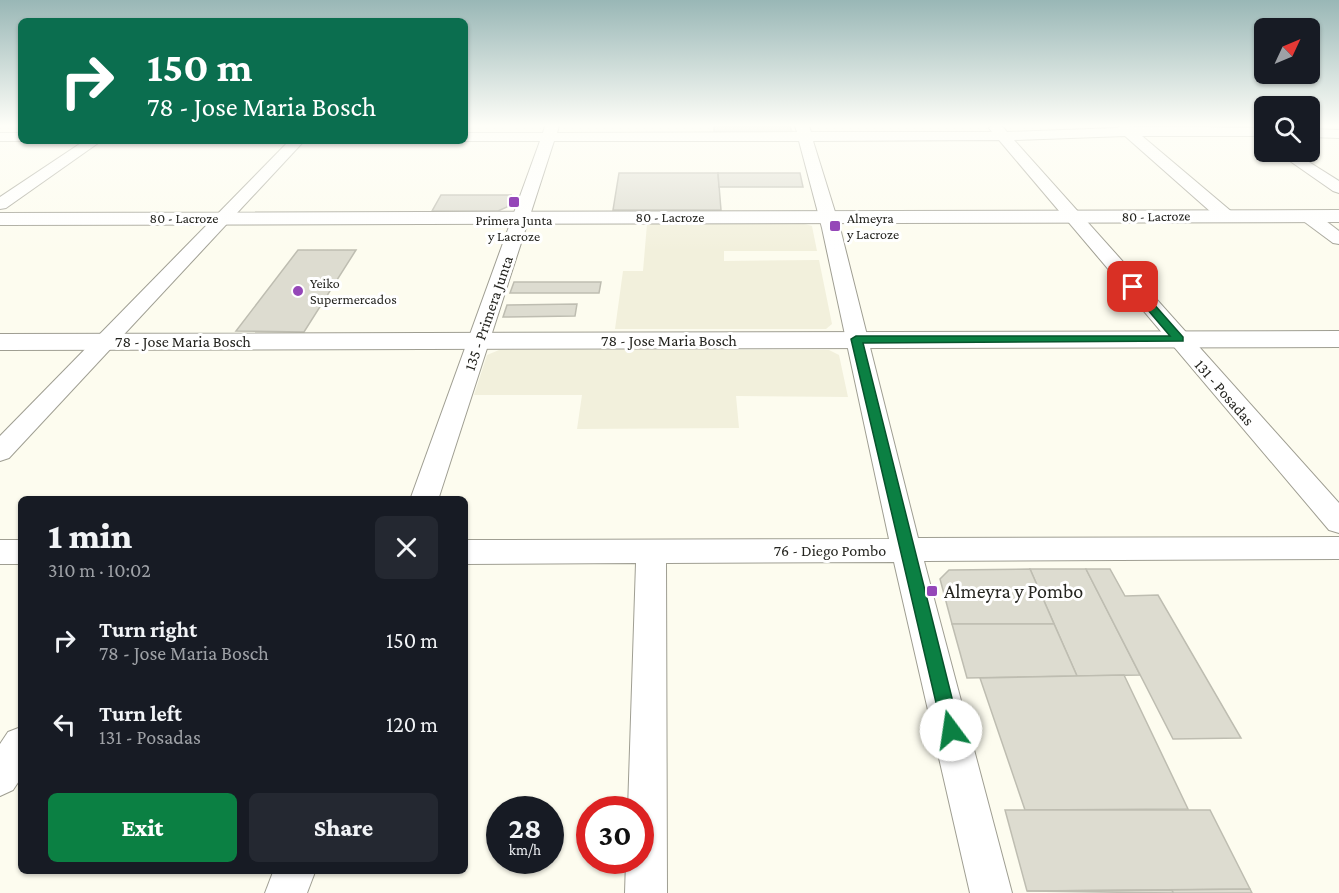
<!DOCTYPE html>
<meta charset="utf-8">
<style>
:root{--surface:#171b24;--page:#242831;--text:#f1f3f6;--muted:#9ea1a6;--accent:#0b8043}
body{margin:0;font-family:"Crimson Pro",serif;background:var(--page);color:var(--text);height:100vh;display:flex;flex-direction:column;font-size:22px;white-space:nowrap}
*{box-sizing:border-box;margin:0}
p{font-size:20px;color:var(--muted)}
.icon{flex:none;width:33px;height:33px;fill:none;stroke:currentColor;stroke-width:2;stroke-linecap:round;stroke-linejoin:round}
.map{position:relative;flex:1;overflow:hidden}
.sheet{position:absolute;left:18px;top:496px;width:450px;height:378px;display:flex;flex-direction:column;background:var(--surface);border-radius:9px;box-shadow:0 2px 4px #0004}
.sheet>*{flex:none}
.banner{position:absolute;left:18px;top:18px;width:450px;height:126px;border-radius:9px;box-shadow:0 2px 4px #0004;background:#0b6e4f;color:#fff;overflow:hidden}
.needle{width:39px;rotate:46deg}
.controls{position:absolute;left:1254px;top:18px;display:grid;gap:12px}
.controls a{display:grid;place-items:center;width:66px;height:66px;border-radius:9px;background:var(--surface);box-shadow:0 2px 4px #0004;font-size:30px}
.speed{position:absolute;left:486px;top:796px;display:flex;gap:12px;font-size:30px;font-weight:700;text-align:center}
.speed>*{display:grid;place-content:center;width:78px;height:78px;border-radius:50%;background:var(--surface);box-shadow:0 2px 4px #0004;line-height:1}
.speed small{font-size:15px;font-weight:400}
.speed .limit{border:9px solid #d22;background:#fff;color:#111}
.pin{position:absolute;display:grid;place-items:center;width:51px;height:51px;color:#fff;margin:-26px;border-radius:12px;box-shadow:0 3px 9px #0006}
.me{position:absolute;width:66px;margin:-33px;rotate:346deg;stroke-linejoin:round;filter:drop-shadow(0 0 4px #0008)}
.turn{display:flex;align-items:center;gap:21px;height:126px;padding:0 30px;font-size:27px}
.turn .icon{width:78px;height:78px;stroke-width:2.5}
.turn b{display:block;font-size:42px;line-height:51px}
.round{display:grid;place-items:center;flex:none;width:63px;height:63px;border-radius:9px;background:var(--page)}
.summary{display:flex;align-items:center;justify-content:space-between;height:102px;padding:0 30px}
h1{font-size:36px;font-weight:800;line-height:45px}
.primary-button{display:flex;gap:12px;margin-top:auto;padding:12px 30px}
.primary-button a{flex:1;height:69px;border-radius:9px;background:var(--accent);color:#fff;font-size:24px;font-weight:800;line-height:69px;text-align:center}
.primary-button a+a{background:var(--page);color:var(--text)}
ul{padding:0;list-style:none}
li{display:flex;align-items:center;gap:18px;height:84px;padding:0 30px}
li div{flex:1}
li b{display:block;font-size:22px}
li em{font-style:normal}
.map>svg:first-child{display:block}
.built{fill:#f2f0dc}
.building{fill:#dddcd0;stroke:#bebdb1;stroke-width:1.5}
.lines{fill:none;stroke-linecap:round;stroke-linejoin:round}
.minor-casing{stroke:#9f9e92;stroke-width:2}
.tertiary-casing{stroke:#9f9e92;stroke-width:2}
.minor{fill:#fff;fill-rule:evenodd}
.tertiary{fill:#fff;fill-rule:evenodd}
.route{fill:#0b8043;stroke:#07532c;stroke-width:1.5}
.poi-dot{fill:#9547b8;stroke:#fff;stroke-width:2}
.labels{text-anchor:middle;stroke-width:6;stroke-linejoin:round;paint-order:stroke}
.far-street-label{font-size:14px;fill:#252520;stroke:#fff}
.far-poi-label{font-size:14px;fill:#252520;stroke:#fff;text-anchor:start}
.street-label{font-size:16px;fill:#252520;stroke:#fff}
.near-poi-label{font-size:20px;fill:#252520;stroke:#fff;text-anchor:start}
</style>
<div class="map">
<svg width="1339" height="893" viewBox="0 0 1339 893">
<rect width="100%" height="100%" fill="#fdfcef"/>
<g class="built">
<path d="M 647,224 L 805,224 L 812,226 L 817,251 L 724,251 L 724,261 L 819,260 L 832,324 L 826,329 L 615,329 L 623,271 L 643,271 Z"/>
<path d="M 499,350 L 829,350 L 839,355 L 848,397 L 736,396 L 739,428 L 577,429 L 582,395 L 474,395 L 487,355 Z"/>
</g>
<g class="building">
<path d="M 714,126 L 790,126 L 792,132 L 714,132 Z"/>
<path d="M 619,173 L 718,173 L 721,210 L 613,210 Z"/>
<path d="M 718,173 L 800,173 L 803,187 L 719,187 Z"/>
<path d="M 441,195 L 511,195 L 507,207 L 498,211 L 432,211 Z"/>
<path d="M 298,250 L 356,250 L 304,332 L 236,331 Z"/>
<path d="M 514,282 L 601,282 L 599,293 L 510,293 Z"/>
<path d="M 577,304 L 575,316 L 503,317 L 507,305 Z"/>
<path d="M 1030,569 L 1086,569 L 1140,675 L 1077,676 Z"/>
<path d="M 1030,569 L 1054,624 L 952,624 L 940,579 L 949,570 Z"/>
<path d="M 1086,569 L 1110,569 L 1125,596 L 1158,595 L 1241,738 L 1173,739 Z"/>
<path d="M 952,624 L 1054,624 L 1077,676 L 967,678 Z"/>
<path d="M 1124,675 L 1188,809 L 1025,810 L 980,678 Z"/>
<path d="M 1005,810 L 1210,810 L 1250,889 L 1027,891 Z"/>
<path d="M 1250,889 L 1252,893 L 1173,893 L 1172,890 Z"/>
<path d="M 1172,890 L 1173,893 L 1027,891 Z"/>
</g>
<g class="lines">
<g class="minor-casing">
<g id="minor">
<path d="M 545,126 L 559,126 L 557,133 L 797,132 L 795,126 L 809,126 L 811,132 L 992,132 L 989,128 L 991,126 L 1002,126 L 1007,132 L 1117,128 L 1119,126 L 1264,128 L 1264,136 L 1142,136 L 1232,212 L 1235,216 L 1232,220 L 1220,220 L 1125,136 L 1014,140 L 1339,503 L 1339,533 L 1329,530 L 999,140 L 813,141 L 840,228 L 918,538 L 1339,537 L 1339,559 L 924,561 L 1012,893 L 970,893 L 894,562 L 666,563 L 667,893 L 625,893 L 626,861 L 640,861 L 640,810 L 628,810 L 636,563 L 465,564 L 465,540 L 889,539 L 822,228 L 799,141 L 554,141 L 438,500 L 410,500 L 540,141 L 465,141 L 465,133 L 543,133 Z"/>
<path d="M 1310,129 L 1339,130 L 1339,138 L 1310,137 Z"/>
<path d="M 0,133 L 21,133 L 22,141 L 0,141 Z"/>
<path d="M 84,141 L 101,141 L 6,208 L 0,209 L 0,197 Z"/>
<path d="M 289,141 L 304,141 L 9,458 L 0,461 L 0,436 Z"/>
<path d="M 1277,152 L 1293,152 L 1339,181 L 1339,193 L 1333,191 Z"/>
<path d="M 1308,211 L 1314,212 L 1339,231 L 1339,244 L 1333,243 L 1302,220 L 1299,216 L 1302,212 Z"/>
<rect x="0" y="540" width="21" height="24"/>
<path d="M 21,727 L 21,778 L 13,790 L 0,796 L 0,744 L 8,732 Z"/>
<path d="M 273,872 L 315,872 L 307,893 L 265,893 Z"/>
</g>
</g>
<g class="tertiary-casing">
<g id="tertiary">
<path d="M 1339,210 L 1339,222 L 0,225 L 0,213 Z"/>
<path d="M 1339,331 L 1339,347 L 0,350 L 0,334 Z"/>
</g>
</g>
<use href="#minor" class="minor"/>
<use href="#tertiary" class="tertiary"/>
</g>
<linearGradient id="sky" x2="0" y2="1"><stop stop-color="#99b7b6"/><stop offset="0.5" stop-color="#fefef8"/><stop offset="1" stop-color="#fefef8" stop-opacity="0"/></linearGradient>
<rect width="1339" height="251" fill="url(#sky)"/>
<path class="route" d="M 1133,284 L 1137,285 L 1183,337 L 1183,341 L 863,343 L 960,730 L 958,737 L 951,739 L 944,737 L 851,339 L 856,336 L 1170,336 L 1130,289 L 1130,285 Z"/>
<g class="poi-dot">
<rect x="508" y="196" width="12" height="12" rx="3"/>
<rect x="829" y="220" width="12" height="12" rx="3"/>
<circle cx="298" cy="291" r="6"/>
<rect x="926" y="585" width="12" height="12" rx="3"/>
</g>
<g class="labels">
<g class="far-street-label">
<text transform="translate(1156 216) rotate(-1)" y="5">80 - Lacroze</text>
<text x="670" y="222">80 - Lacroze</text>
<text x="184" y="223">80 - Lacroze</text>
</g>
<g class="far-poi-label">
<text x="847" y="223">Almeyra<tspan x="847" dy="16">y Lacroze</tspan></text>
<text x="514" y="225" text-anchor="middle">Primera Junta<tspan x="514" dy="16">y Lacroze</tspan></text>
<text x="310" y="288">Yeiko<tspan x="310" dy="16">Supermercados</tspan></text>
</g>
<g class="street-label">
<text transform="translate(488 313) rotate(-71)" y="6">135 - Primera Junta</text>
<text x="669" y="346">78 - Jose Maria Bosch</text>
<text x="183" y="347">78 - Jose Maria Bosch</text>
<text transform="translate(1225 392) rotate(49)" y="6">131 - Posadas</text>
<text x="830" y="556">76 - Diego Pombo</text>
</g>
<g class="near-poi-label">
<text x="944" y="598">Almeyra y Pombo</text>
</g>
</g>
</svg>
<div class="controls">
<a><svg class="needle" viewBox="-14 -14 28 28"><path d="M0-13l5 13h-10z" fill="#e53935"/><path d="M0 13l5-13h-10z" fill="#9ea1a6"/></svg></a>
<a><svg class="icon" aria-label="search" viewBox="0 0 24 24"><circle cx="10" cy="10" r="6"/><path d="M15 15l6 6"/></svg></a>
</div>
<div class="speed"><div>28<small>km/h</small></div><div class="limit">30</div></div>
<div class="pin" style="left:1133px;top:287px;background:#d93025"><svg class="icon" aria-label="arrive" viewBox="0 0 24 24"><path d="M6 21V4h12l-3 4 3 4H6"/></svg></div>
<svg class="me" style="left:951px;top:730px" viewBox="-20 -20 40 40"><circle r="19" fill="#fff"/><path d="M0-13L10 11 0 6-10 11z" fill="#0b8043"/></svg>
<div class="banner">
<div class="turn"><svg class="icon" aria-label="right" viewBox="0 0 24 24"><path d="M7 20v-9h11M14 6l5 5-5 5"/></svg><div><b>150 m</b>78 - Jose Maria Bosch</div></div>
</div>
<section class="sheet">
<div class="summary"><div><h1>1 min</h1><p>310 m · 10:02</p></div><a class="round"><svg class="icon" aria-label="close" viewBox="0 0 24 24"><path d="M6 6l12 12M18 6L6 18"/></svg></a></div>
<ul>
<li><svg class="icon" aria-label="right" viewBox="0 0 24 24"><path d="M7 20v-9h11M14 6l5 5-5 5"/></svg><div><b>Turn right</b><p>78 - Jose Maria Bosch</p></div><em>150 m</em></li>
<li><svg class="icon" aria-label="left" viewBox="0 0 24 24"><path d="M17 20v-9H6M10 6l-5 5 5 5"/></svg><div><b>Turn left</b><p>131 - Posadas</p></div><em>120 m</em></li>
</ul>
<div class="primary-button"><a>Exit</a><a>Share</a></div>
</section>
</div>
